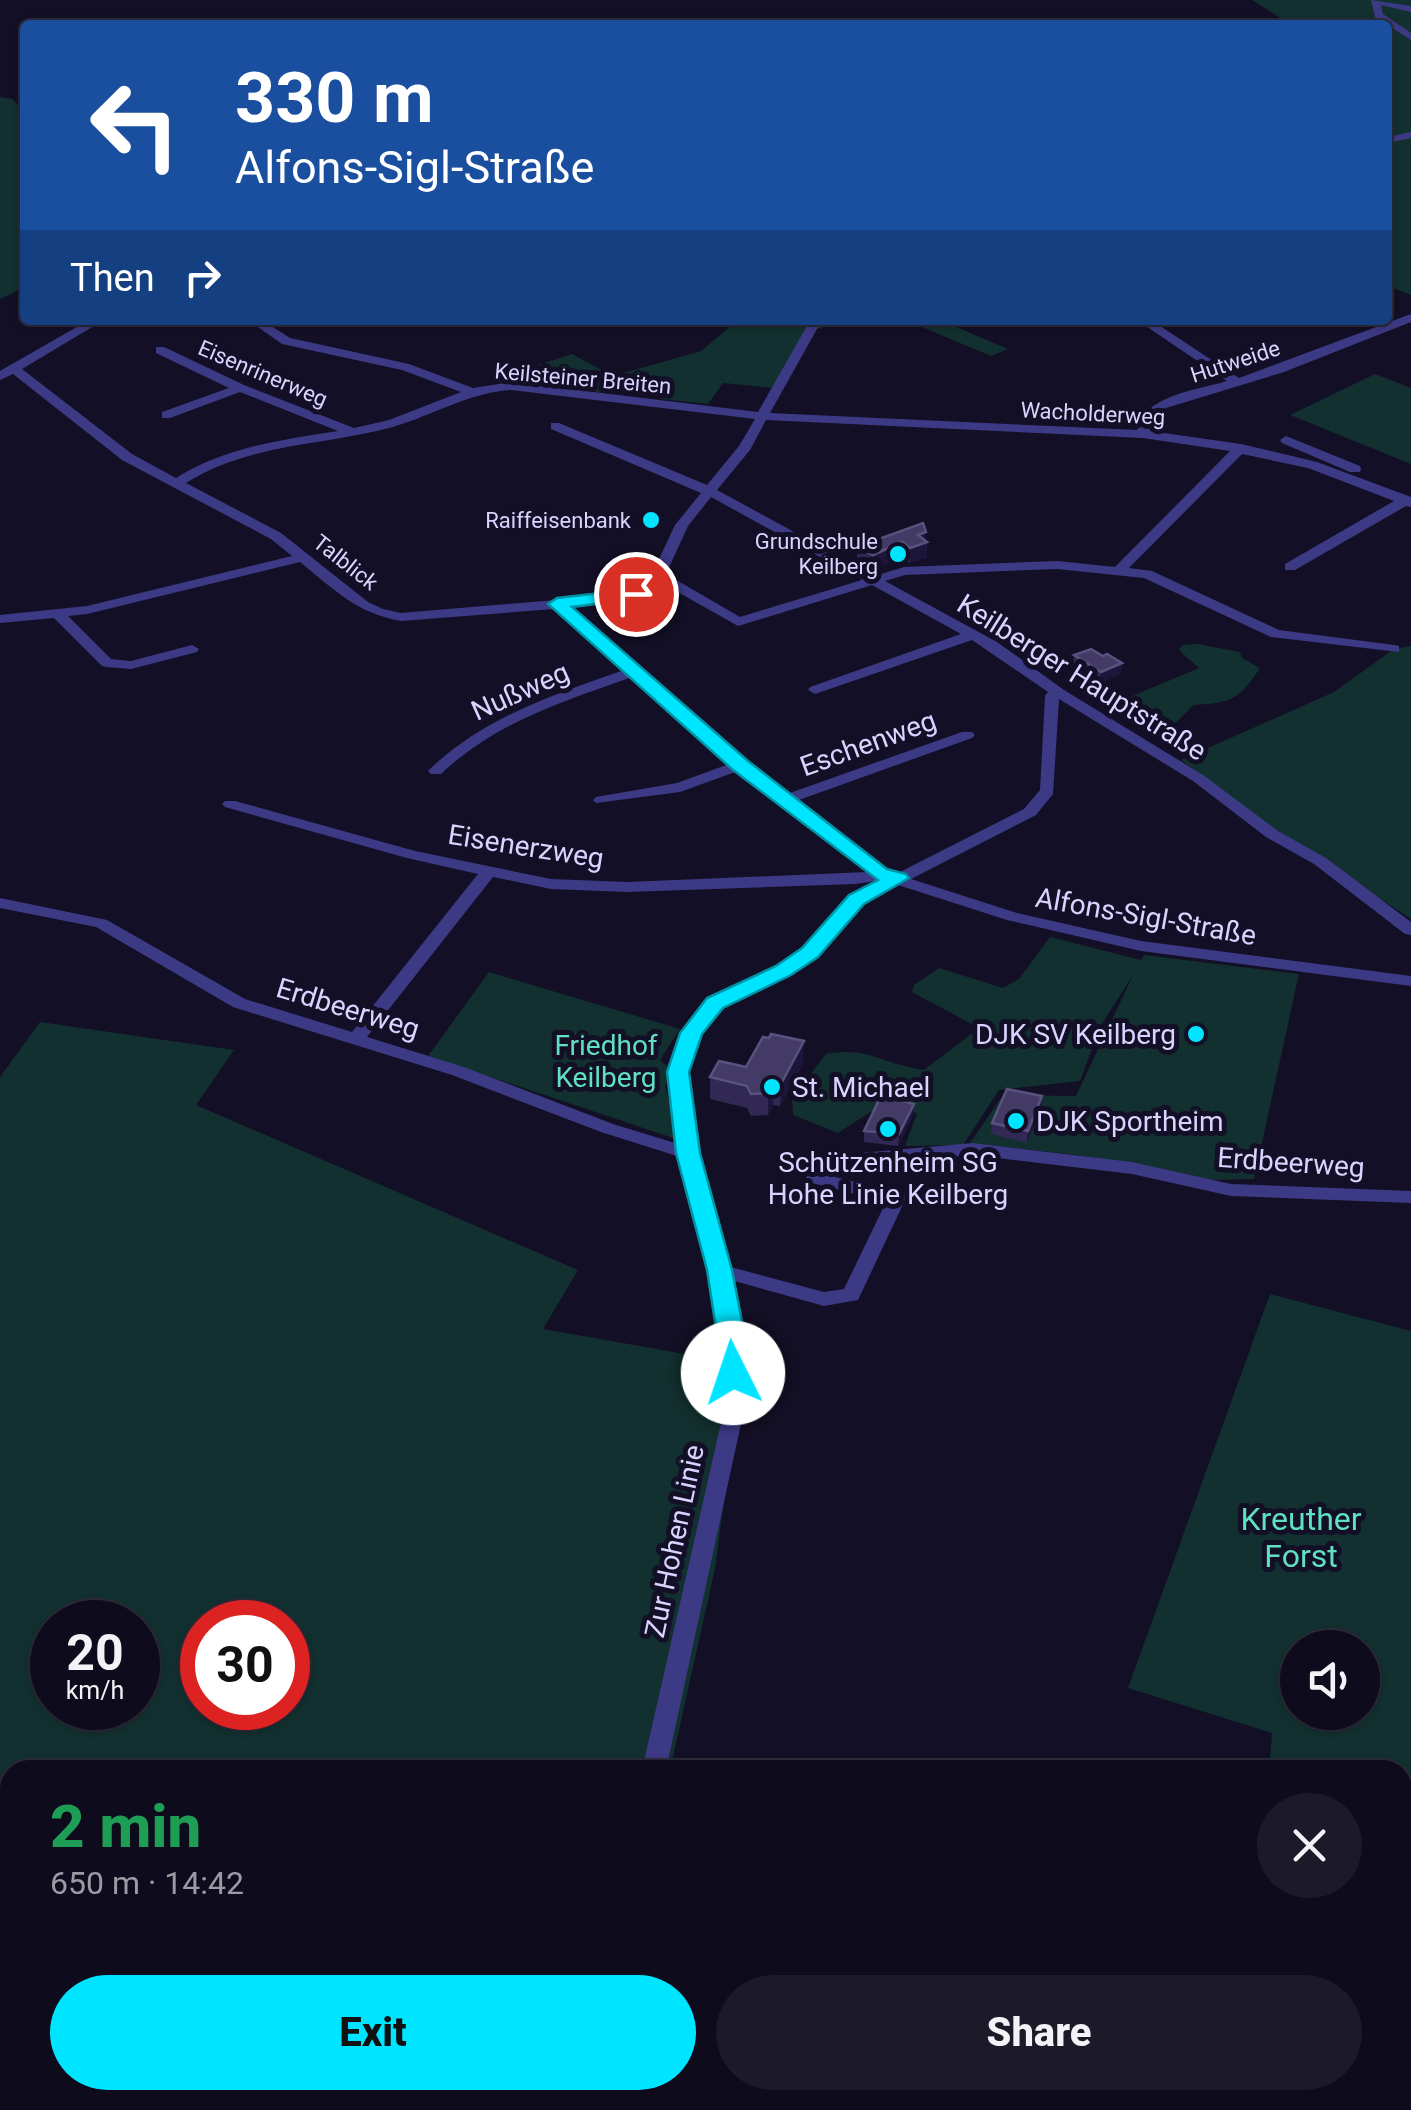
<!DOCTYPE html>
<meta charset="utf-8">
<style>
:root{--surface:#0e0b1c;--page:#1c1929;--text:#f1f3f6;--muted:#9b9ba3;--line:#2e2b3b;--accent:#00e5ff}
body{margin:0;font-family:Roboto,sans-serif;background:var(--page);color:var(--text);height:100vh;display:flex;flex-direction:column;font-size:38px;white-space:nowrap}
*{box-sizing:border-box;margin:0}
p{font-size:32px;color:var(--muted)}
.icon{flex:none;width:55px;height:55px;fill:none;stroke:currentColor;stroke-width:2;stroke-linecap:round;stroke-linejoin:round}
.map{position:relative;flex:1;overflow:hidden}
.details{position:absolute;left:0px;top:1760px;width:1412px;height:350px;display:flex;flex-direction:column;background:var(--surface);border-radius:30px 30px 0 0;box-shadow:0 2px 8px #0004,0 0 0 2px var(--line)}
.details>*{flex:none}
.guide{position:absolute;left:20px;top:20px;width:1372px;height:305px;border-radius:10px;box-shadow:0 2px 8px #0004,0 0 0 2px var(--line);background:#1a4fa0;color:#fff;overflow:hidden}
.buttons{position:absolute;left:1280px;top:1630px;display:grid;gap:20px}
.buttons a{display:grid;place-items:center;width:100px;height:100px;border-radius:50%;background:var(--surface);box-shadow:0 2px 8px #0004,0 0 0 2px var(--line);font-size:50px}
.speed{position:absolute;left:30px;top:1600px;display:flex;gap:20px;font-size:50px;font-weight:700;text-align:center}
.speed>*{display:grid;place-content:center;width:130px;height:130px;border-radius:50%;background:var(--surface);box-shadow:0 2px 8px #0004,0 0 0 2px var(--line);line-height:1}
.speed small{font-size:25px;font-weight:400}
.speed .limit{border:15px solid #d22;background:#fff;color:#111}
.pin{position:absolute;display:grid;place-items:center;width:85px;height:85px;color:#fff;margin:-42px;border:5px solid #fff;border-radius:50%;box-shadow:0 2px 10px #0007}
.me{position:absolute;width:110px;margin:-55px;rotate:356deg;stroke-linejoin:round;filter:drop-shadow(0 0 8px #0008)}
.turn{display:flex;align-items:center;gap:35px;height:210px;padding:0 50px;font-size:45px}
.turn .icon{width:130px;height:130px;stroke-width:2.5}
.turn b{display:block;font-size:70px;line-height:85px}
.then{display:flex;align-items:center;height:95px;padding:0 50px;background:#0003;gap:20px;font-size:38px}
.round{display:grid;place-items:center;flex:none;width:105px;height:105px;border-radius:52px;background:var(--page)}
.headline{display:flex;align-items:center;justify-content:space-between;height:170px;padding:0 50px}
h1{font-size:60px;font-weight:800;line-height:75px;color:#1e9e55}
.action{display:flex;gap:20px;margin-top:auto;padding:20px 50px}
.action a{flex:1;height:115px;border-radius:60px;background:var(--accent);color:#111;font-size:40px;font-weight:800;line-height:115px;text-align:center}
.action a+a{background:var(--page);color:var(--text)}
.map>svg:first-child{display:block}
.green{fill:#12302f;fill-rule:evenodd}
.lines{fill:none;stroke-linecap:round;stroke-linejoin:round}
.street{fill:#3d3a85;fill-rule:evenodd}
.wall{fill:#312854}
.shaded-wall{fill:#1d163a}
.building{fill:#433a66;stroke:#5a527e;stroke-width:2.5}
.route{fill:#00e5ff;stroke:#0095a6;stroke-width:2.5}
.poi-dot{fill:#00e5ff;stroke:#130f26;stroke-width:4}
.labels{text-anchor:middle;stroke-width:10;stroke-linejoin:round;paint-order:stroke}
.far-street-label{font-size:22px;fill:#d9d4ff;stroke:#130f26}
.far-poi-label{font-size:22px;fill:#d9d4ff;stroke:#130f26;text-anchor:end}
.street-label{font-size:28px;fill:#d9d4ff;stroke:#130f26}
.poi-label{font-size:28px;fill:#d9d4ff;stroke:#130f26;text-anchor:start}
.park-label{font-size:28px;fill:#5fe0c0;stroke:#130f26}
.near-park-label{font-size:32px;fill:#5fe0c0;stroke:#130f26}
</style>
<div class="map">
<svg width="1411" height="2110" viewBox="0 0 1411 2110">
<rect width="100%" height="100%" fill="#130f26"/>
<g class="green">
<path d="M 1252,0 L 1411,0 L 1411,295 L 1388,286 L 1388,25 L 1291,25 Z"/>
<path d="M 0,97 L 12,99 L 25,111 L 25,287 L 0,299 Z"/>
<path d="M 738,320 L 831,320 L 821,329 L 812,325 L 775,388 L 723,383 L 708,404 L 661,399 L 673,380 L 624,374 L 609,393 L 498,382 L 501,377 L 572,354 L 613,376 L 701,351 Z"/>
<path d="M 905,320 L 940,320 L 1008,349 L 991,356 Z"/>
<path d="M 1375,374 L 1411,388 L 1411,464 L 1290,415 Z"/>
<path d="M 1198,644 L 1240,652 L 1242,658 L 1260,668 C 1239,700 1231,703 1193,705 L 1176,723 L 1130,697 L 1199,668 L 1179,650 L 1182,645 Z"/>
<path d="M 1411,646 L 1411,919 L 1274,829 L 1181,760 L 1334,692 L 1394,649 Z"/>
<path d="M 1050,937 L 1141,960 L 1144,955 L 1299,974 L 1254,1179 L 1213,1180 L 1077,1155 L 970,1143 L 1003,1095 L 1076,1096 L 1133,975 L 1100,1027 L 1080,1081 L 999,1090 L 963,1145 L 905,1146 L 917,1113 L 880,1106 L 838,1133 L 793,1115 L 792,1098 L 826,1054 C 869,1046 882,1064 924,1070 L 979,1028 L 912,992 L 914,985 L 939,968 L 1003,988 L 1019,979 Z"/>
<path d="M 489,972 L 680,1029 L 660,1060 L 671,1069 L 665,1086 L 679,1140 L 428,1056 Z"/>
<path d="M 40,1022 L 234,1050 L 196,1105 L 578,1270 L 543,1329 L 742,1364 L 715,1569 L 670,1770 L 10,1770 L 10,2100 L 430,2100 L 427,2110 L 0,2110 L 0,1077 ZM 52,1622 L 138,1622 L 138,1708 L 52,1708 ZM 202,1622 L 288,1622 L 288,1708 L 202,1708 Z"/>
<path d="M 1270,1294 L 1411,1331 L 1411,2027 L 1402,2024 L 1402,1770 L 1269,1770 L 1272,1733 L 1128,1688 ZM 1298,1648 L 1362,1648 L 1362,1712 L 1298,1712 Z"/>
</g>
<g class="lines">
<g class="street">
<path d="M 1371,0 L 1411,6 L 1411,12 L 1381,5 L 1383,14 L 1411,33 L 1411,40 L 1375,17 Z"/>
<path d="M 1411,132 L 1411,138 L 1388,143 L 1388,137 Z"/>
<path d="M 1411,314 L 1411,322 L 1284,372 L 1166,408 L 1152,419 L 1150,431 L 1241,444 L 1317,462 L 1411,497 L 1411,507 L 1406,506 L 1295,570 L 1285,570 L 1285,564 L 1394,501 L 1308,468 L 1242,454 L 1129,568 L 1152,571 L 1279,630 L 1394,645 L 1399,646 L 1399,652 L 1271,637 L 1144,578 L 1057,569 L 905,575 L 885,581 L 997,642 L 1064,690 L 1203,775 L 1278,831 L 1326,858 L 1411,922 L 1411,935 L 1405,934 L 1314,864 L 1266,837 L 1193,781 L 1059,699 L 1053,794 L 1036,815 L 911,879 L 1017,913 L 1141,941 L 1411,976 L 1411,986 L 1141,951 L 1007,920 L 898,885 L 863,903 L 816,957 L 789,975 L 721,1007 L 699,1034 L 687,1071 L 697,1153 L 727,1266 L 824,1292 L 844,1289 L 886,1202 L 808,1182 L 806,1178 L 808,1174 L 860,1153 L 973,1143 L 1132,1162 L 1231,1184 L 1411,1191 L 1411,1203 L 1231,1196 L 1132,1174 L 973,1155 L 863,1165 L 835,1177 L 904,1194 L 906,1198 L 858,1300 L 824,1306 L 731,1280 L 742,1337 L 744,1410 L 666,1770 L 642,1770 L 724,1410 L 722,1337 L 709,1270 L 680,1157 L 601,1132 L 452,1075 L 233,1007 L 96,927 L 0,908 L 0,898 L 107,920 L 245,999 L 352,1032 L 478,874 L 407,858 L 225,807 L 222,804 L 225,801 L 235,801 L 415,851 L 551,879 L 627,882 L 867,872 L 738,771 L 680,792 L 596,803 L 593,800 L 596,797 L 677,783 L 729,764 L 632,677 C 562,702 496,722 441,774 L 431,774 L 428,771 L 431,768 C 486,716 554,695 624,670 L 554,609 L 401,621 C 356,613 335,590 300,562 L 87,614 L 68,616 L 111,659 L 131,661 L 192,645 L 199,649 L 197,652 L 131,669 L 107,667 L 102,666 L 54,618 L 0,623 L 0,615 L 87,606 L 292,556 L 271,539 L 122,460 L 13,374 L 0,380 L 0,371 L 89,320 L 104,320 L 22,369 L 132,454 L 176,478 C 226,447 281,440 338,431 L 240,392 L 170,418 L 162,418 L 162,412 L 229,388 L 156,353 L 156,347 L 164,347 L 244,385 L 354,428 L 389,420 L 461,392 L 402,370 L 282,344 L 248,320 L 262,320 L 290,338 L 409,364 L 473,388 L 511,382 L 758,412 L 808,324 L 814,320 L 828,320 L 817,329 L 770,413 L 1137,430 C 1144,395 1198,390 1227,381 L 1137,320 L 1151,320 L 1239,378 ZM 511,390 L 755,419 L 739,446 L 707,485 L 559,423 L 551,423 L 551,429 L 701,493 L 675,525 L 652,574 L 642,585 L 616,595 L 401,613 L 383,609 L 368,602 L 281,533 L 186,483 C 249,443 323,446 393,427 C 434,415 468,393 511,390 ZM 766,420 L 1143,438 L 1230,451 L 1115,567 L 1057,561 L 904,567 L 875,576 L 717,490 L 750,450 ZM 711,497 L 862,580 L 740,617 L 666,574 L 688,526 ZM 660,582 L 738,626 L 872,585 L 961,634 L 810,687 L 808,690 L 815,694 L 972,640 L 1048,692 L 1045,696 L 1040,790 L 1024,809 L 896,874 L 886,871 L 796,801 L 972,738 L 975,735 L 972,732 L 962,732 L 787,794 L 745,762 L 569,607 C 599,605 639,607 660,582 ZM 493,877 L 551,889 L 627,892 L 855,884 L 883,880 L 851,897 L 804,949 L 777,967 L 709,999 L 685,1029 L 669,1071 L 678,1144 L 613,1124 L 464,1067 L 367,1037 Z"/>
<path d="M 1286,436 L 1360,466 L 1361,469 L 1360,472 L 1350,472 L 1282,443 L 1280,440 Z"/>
<path d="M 114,2100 L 203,2100 L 199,2108 L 195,2110 L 106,2110 L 110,2102 Z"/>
</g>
</g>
<g class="wall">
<path d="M 926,541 L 927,542 L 927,557 L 909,563 L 901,557 L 872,570 L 857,562 L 857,547 Z"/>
<path d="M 1074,655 L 1121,674 L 1100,683 L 1073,666 Z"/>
<path d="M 803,1064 L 780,1106 L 773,1105 L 768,1115 L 751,1116 L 747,1108 L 710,1099 L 710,1077 L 746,1067 Z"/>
<path d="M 1042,1096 L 1041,1108 L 1027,1143 L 991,1134 L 992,1123 Z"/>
<path d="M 914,1104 L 913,1115 L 898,1146 L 864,1142 L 864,1131 Z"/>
</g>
<g class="shaded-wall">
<path d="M 926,532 L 927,557 L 909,563 L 910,548 L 918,535 Z"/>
<path d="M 902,542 L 901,557 L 872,570 L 873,555 Z"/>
<path d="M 1122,663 L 1121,674 L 1100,683 L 1101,672 Z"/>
<path d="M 804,1041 L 803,1064 L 780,1106 L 781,1084 Z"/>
<path d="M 774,1083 L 773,1105 L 768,1115 L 768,1093 Z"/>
<path d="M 1042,1096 L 1041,1108 L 1027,1143 L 1028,1131 Z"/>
<path d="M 914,1104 L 913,1115 L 898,1146 L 899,1134 Z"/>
</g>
<g class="building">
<path d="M 923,523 L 926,532 L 918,535 L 927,542 L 910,548 L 902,542 L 873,555 L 857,547 Z"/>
<path d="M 1091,649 L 1103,656 L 1107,654 L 1122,663 L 1101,672 L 1074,655 Z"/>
<path d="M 771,1034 L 804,1041 L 781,1084 L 774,1083 L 768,1093 L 751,1094 L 747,1086 L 710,1077 L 719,1061 L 746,1067 L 763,1037 L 769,1038 Z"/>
<path d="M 1007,1089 L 1042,1096 L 1028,1131 L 992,1123 Z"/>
<path d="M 881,1096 L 914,1104 L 899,1134 L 864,1131 Z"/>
</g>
<path class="route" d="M 636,589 L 645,594 L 642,598 L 572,607 L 748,761 L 887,869 L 906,874 L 909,878 L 864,904 L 818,957 L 791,975 L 723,1008 L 702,1034 L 689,1072 L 700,1153 L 732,1270 L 745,1337 L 746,1373 L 742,1380 L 724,1380 L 707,1270 L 676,1153 L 667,1072 L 680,1033 L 707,998 L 776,966 L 802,948 L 849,895 L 878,880 L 733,770 L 548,604 L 557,598 Z"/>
<g class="poi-dot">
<circle cx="651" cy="520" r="10"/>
<circle cx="898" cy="554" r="10"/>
<circle cx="1196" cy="1034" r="10"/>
<circle cx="772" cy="1087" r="10"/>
<circle cx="1016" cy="1121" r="10"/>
<circle cx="888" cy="1129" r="10"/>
</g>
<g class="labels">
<g class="far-street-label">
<text transform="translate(1235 361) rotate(-18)" y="8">Hutweide</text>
<text transform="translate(263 373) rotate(23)" y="8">Eisenrinerweg</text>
<text transform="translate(583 378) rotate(5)" y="8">Keilsteiner Breiten</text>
<text transform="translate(1093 413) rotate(3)" y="8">Wacholderweg</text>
<text transform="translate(346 562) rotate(38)" y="8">Talblick</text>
</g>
<g class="far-poi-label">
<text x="631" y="528">Raiffeisenbank</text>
<text x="878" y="549">Grundschule<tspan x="878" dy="25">Keilberg</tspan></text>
</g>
<g class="street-label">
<text transform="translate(1082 677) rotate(32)" y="10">Keilberger Hauptstraße</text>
<text transform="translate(520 691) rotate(-24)" y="10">Nußweg</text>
<text transform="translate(868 743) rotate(-20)" y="10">Eschenweg</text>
<text transform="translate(526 846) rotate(9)" y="10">Eisenerzweg</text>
<text transform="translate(1146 916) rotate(10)" y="10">Alfons-Sigl-Straße</text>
<text transform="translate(348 1008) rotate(17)" y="10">Erdbeerweg</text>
<text transform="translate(1291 1162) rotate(4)" y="10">Erdbeerweg</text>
<text transform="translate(674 1541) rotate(-78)" y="10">Zur Hohen Linie</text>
</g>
<g class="poi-label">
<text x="1176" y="1044" text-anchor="end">DJK SV Keilberg</text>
<text x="792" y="1097">St. Michael</text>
<text x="1036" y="1131">DJK Sportheim</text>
<text x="888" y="1172" text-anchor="middle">Schützenheim SG<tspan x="888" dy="32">Hohe Linie Keilberg</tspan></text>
</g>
<g class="park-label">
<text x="606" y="1055">Friedhof<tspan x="606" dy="32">Keilberg</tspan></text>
</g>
<g class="near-park-label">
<text x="1301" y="1530">Kreuther<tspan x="1301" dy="37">Forst</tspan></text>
</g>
</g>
</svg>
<div class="buttons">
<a><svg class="icon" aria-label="sound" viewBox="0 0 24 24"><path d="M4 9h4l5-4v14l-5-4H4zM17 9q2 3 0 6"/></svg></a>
</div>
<div class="speed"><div>20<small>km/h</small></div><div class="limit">30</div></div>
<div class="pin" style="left:636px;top:594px;background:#d93025"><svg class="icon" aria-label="arrive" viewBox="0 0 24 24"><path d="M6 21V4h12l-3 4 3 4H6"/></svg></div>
<svg class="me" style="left:733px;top:1373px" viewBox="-20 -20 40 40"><circle r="19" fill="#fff"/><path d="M0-13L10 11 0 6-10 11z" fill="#00e5ff"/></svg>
<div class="guide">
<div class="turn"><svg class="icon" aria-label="left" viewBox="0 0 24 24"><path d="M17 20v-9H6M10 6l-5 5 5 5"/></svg><div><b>330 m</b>Alfons-Sigl-Straße</div></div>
<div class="then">Then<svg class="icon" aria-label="right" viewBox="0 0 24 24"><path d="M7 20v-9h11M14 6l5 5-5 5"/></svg></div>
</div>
<section class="details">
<div class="headline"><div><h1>2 min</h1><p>650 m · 14:42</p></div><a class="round"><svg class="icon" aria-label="close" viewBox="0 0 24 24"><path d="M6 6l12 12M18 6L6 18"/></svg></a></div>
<div class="action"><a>Exit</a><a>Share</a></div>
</section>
</div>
